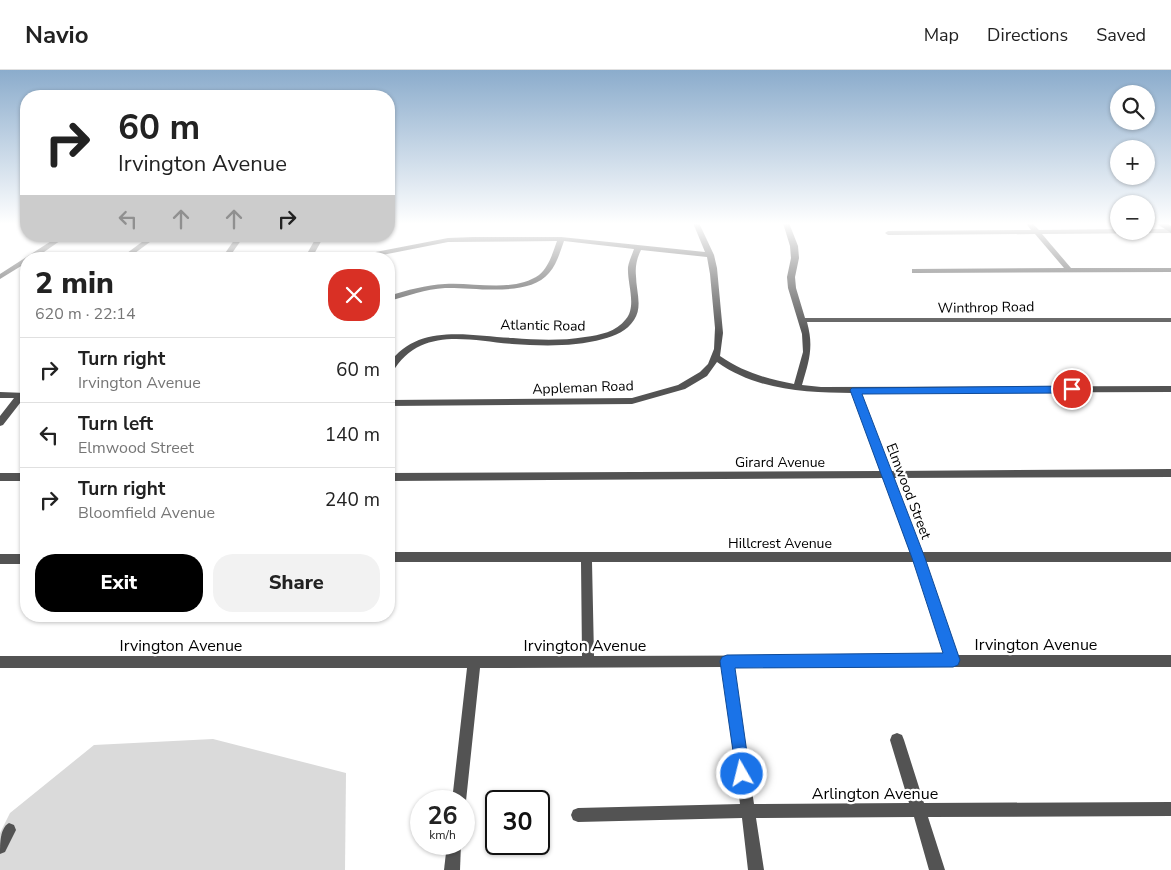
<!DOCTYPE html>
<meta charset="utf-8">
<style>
:root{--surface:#fff;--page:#f2f2f2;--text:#222;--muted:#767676;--line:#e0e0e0;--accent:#000}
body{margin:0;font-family:"Nunito Sans",sans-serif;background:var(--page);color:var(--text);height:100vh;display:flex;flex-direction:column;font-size:19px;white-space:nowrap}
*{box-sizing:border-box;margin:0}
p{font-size:16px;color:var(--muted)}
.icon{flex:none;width:28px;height:28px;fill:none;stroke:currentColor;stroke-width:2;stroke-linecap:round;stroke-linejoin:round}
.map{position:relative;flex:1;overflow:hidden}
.panel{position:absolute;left:20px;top:182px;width:375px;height:370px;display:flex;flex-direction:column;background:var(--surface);border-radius:20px;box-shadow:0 1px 4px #0004}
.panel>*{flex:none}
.top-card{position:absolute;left:20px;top:20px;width:375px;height:152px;border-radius:20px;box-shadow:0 1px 4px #0004;background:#fff;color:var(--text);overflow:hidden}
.tools{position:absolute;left:1110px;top:15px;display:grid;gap:10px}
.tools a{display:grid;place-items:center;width:45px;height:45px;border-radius:50%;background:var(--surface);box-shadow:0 1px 4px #0004;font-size:25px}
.speed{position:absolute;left:410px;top:720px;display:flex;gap:10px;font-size:25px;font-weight:700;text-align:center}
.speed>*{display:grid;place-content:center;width:65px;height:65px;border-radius:50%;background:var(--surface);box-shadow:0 1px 4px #0004;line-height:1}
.speed small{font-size:12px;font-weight:400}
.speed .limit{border:2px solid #111;border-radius:8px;background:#fff;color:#111}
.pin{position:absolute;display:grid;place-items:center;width:42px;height:42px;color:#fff;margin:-21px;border:2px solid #fff;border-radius:50%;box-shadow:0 1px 5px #0007}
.me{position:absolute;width:55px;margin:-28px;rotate:352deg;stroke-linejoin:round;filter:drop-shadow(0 0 4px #0008)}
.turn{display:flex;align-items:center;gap:18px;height:105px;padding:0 15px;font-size:22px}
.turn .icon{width:65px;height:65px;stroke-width:2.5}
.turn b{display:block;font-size:35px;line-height:42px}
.lanes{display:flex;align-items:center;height:48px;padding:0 15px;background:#0003;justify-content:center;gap:25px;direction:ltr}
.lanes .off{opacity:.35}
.round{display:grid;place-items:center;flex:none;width:52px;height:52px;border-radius:20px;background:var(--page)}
.head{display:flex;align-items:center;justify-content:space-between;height:85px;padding:0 15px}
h1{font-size:30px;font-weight:800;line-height:38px}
.button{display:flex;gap:10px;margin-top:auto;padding:10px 15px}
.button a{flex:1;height:58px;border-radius:20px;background:var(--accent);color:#fff;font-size:20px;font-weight:800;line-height:58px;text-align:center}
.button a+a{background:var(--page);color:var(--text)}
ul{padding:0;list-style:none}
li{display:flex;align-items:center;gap:15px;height:65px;padding:0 15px;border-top:1px solid var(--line)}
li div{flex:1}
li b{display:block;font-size:19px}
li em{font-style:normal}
header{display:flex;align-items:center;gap:30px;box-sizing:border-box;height:70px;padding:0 25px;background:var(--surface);border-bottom:1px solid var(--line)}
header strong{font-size:24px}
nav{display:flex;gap:28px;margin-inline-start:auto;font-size:18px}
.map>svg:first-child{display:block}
.green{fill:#dadada}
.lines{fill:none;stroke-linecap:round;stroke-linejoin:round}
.primary-casing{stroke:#dbdbdb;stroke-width:2}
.street{fill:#535353;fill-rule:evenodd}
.primary{fill:#000;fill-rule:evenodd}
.route{fill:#1a73e8;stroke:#114b97}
.labels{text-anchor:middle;stroke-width:4.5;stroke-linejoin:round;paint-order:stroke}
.street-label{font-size:14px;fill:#000;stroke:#fff}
.near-street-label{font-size:16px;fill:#000;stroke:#fff}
</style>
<header>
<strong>Navio</strong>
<nav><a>Map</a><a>Directions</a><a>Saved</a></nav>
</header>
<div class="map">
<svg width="1171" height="800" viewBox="0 0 1171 800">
<rect width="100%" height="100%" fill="#fff"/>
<path class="green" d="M 213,669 L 346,703 L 345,800 L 0,800 L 0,763 L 10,743 L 94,675 Z"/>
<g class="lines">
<g class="primary-casing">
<path id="primary" d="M 1156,153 L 1166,153 L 1171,156 L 1171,163 Z"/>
</g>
<g class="street">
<path d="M 693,153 L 699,153 L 714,185 L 717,198 L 723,263 L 720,286 C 743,302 767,309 794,314 L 803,282 L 802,264 L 788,218 L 787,207 L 791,188 L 790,176 L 783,153 L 789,153 L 798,176 L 799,188 L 795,207 L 796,218 L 805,248 L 1171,248 L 1171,252 L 807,252 C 814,277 809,291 802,315 L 821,317 L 1171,316 L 1171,322 L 861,323 L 890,401 L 1171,399 L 1171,407 L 893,408 L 921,482 L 1171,482 L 1171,492 L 925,492 L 958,585 L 1171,585 L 1171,597 L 734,597 L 754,734 L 909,733 L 890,670 L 892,665 L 897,663 L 902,665 L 904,670 L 924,733 L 1171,732 L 1171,746 L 928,747 L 945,800 L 929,800 L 914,747 L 756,748 L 764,800 L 748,800 L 742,748 L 578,752 L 573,750 L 571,745 L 573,740 L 578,738 L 740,734 L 722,597 L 480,598 L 466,731 L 464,736 L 464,731 L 452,731 L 467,598 L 0,598 L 0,586 L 582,586 L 581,492 L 389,492 L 389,482 L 910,482 L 883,408 L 389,411 L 389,403 L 880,401 L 852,323 C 806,323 756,320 717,292 L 707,306 L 685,319 L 632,334 L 389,336 L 389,330 L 632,328 L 678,315 L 700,302 L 708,294 L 714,279 L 715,258 L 710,204 L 707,187 L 641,180 C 637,188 635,196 636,206 C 636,220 643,237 634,250 C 627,261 615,266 603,269 C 574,277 542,276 512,274 C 468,270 419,256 392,303 L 389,304 L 389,294 C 417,252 471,266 513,268 C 537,270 561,271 585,267 C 600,265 616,262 626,249 C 637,236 627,213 628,197 C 629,191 632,185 634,179 L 564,171 C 560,182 557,194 549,203 C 528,228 474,217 445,218 C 425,219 408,226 389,231 L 389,226 C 407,220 426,215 445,214 C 474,212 513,223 539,205 C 549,197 553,182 557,171 L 448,172 L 362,189 L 304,189 L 317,166 L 324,166 L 313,186 L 360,185 L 448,168 L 473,167 L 561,167 L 705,182 ZM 592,492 L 914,492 L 945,585 L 594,586 Z"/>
<path d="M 1026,153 L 1032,153 L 1039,160 L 1119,159 L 1119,161 L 1146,161 L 1146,159 L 1171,159 L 1171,163 L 1042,164 L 1071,198 L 1171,198 L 1171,202 L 915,203 L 912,203 L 912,199 L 1064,198 L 1035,164 L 888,165 L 885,163 L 888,161 L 1031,160 Z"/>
<path d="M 59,166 L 67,166 L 34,189 L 26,189 L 26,193 L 0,209 L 0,204 Z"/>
<path d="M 150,166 L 158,166 L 127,189 L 119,189 Z"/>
<path d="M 237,166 L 244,166 L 228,189 L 221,189 Z"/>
<path d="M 0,322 L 26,323 L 26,327 L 24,328 L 3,355 L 0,356 L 0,346 L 14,328 L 0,328 Z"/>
<rect x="0" y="403" width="26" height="8"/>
<rect x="0" y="484" width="26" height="10"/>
<path d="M 9,753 L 14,755 L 16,760 L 5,782 L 0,784 C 0,773 0,758 9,753 Z"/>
<path d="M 447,774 L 461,774 L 460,800 L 444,800 Z"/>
</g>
<use href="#primary" class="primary"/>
</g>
<linearGradient id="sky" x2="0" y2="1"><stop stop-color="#8baccc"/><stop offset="0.58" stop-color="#fff"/><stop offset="1" stop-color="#fff" stop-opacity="0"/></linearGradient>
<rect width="1171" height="265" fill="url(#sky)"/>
<path class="route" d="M 1072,316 L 1077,319 L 1072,323 L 862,324 L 925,488 L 960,590 L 958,595 L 953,597 L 735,598 L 750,704 L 748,709 L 742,712 L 737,709 L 720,591 L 722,587 L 727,585 L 943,583 L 912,488 L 850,320 L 852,318 Z"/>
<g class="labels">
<g class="street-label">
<text transform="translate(986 237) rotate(-1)" y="5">Winthrop Road</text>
<text transform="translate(543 255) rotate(1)" y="5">Atlantic Road</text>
<text transform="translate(583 317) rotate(-2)" y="5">Appleman Road</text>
<text x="780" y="397">Girard Avenue</text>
<text transform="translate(909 421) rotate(69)" y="5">Elmwood Street</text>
<text x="780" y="478">Hillcrest Avenue</text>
</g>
<g class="near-street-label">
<text x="1036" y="580">Irvington Avenue</text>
<text x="181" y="581">Irvington Avenue</text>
<text x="585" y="581">Irvington Avenue</text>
<text x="875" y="729">Arlington Avenue</text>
</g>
</g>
</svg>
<div class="tools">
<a><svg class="icon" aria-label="search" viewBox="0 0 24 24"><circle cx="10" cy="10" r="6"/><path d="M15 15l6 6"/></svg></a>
<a>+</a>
<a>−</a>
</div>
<div class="speed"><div>26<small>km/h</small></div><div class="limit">30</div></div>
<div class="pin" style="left:1072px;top:319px;background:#d93025"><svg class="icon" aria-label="arrive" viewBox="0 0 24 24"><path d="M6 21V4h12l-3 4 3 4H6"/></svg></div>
<svg class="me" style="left:742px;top:704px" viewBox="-20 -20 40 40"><circle r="17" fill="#1a73e8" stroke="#fff" stroke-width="3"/><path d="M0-11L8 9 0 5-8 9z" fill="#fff"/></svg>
<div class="top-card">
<div class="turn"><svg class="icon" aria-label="right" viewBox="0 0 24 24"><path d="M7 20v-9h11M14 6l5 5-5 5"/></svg><div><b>60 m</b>Irvington Avenue</div></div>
<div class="lanes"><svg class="icon off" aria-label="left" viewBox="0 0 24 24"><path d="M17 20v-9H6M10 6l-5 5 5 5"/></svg><svg class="icon off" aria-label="ahead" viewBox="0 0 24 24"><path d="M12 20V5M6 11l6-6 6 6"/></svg><svg class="icon off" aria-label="ahead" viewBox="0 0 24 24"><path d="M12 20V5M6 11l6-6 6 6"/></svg><svg class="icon" aria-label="right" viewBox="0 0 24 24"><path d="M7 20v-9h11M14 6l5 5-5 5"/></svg></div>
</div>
<section class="panel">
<div class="head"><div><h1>2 min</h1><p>620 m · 22:14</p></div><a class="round" style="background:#d93025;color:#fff"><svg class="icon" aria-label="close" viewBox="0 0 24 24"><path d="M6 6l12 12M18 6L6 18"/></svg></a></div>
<ul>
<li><svg class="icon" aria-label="right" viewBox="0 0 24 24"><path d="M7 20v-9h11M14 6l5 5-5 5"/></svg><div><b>Turn right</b><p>Irvington Avenue</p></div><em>60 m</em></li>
<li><svg class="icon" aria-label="left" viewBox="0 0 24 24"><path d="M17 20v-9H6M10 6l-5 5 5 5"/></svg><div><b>Turn left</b><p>Elmwood Street</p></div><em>140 m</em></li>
<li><svg class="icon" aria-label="right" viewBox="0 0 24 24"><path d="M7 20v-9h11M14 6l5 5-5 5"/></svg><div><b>Turn right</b><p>Bloomfield Avenue</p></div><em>240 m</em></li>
</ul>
<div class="button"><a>Exit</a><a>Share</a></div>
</section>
</div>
